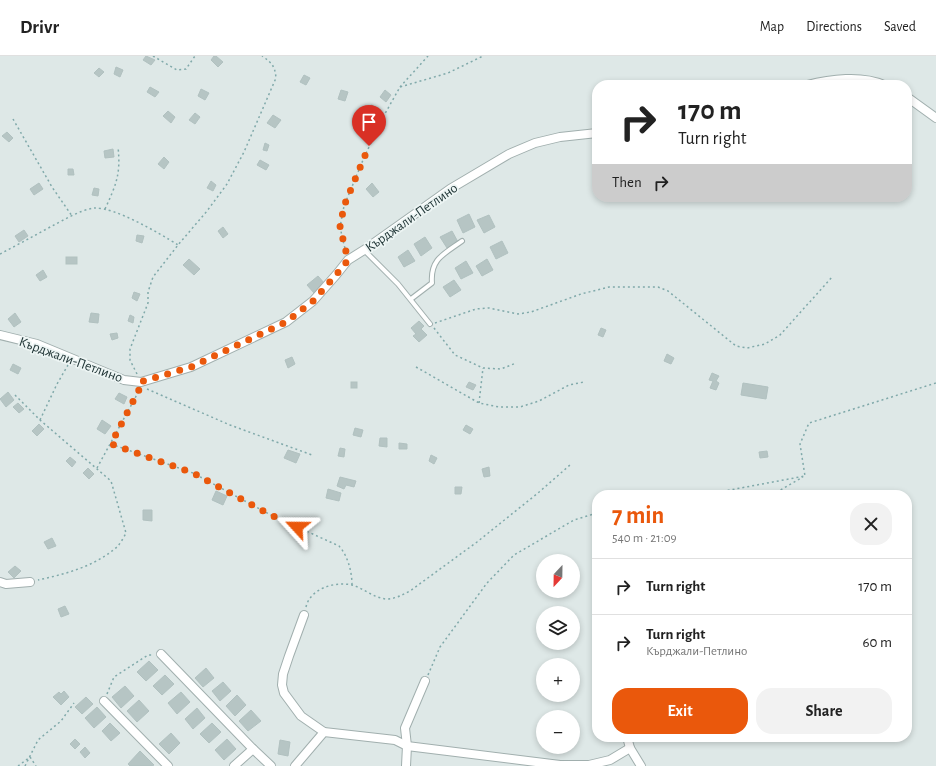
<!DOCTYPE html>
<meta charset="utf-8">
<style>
:root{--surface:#fff;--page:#f2f2f2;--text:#222;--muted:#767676;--line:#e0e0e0;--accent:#ea580c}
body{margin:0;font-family:"Alegreya Sans",sans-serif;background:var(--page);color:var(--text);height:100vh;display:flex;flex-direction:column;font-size:15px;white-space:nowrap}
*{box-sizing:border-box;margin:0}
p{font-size:13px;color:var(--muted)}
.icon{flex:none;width:22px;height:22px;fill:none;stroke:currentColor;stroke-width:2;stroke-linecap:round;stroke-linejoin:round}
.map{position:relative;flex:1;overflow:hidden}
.panel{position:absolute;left:592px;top:434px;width:320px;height:252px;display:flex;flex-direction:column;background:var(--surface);border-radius:16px;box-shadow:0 2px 6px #0003}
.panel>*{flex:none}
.banner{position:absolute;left:592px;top:24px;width:320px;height:122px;border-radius:16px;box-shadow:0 2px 6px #0003;background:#fff;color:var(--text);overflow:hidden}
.needle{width:26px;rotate:202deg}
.fabs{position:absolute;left:536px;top:498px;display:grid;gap:8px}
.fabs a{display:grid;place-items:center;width:44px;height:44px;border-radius:50%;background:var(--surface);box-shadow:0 2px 6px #0003;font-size:20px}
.pin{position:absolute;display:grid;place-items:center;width:34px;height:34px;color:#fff;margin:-41px -17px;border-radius:50% 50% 50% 0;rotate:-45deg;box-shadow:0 0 4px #0007}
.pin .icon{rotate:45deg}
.me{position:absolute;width:44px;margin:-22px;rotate:294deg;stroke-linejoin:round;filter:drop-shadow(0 0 3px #0008)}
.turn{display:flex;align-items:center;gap:14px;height:84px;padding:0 20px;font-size:18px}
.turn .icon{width:52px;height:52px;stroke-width:2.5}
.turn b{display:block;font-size:28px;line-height:34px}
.then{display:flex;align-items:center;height:38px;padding:0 20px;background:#0003;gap:8px;font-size:15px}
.round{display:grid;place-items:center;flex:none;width:42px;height:42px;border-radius:16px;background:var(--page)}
.summary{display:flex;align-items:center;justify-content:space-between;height:68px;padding:0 20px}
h1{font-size:24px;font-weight:700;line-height:30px;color:var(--accent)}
.action{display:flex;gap:8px;margin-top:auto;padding:8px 20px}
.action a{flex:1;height:46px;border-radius:16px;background:var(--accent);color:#fff;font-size:16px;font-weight:700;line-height:46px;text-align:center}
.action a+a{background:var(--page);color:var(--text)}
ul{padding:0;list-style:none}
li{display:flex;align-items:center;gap:12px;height:56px;padding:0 20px;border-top:1px solid var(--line)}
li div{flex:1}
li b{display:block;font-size:15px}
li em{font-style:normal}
header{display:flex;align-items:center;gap:24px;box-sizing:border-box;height:56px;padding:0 20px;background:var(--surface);border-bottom:1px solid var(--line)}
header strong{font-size:19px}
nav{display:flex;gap:22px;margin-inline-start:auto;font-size:14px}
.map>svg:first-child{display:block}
.building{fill:#b6c5c4;stroke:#b1c1c0}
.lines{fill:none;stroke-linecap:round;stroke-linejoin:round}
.service-casing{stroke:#a1afae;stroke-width:6}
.minor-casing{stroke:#a1afae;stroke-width:10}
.path{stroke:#80a9aa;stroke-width:1.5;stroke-dasharray:2 3;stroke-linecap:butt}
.service{stroke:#fff;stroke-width:4}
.minor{stroke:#fff;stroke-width:8}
.route{stroke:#ea580c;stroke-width:7;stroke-dasharray:0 12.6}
.labels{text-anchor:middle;stroke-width:3.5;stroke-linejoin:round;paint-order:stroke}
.street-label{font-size:14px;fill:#203536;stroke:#edf5f4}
</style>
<header>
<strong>Drivr</strong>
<nav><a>Map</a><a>Directions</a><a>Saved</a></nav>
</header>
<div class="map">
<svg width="936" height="710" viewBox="0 0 936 710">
<rect width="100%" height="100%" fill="#dee8e7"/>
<g class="building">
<path d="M 146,0 L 155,4 L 151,9 L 143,4 Z"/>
<path d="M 214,0 L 216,0 L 223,6 L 218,11 L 211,4 Z"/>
<path d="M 116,11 L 123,14 L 120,21 L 114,18 Z"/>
<path d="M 99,12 L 104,16 L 99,21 L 94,17 Z"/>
<path d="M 304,19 L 310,22 L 306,29 L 300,26 Z"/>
<path d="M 150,31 L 159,36 L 155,41 L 147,36 Z"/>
<path d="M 201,33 L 209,37 L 205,44 L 198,40 Z"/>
<path d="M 341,34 L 348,36 L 345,45 L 338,43 Z"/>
<path d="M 385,34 L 391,39 L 386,46 L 380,41 Z"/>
<path d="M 371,49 L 381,54 L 378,60 L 369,56 Z"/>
<path d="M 168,55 L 175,61 L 171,67 L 163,60 Z"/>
<path d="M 195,57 L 200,61 L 195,68 L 189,64 Z"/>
<path d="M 273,59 L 281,64 L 275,72 L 267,67 Z"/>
<path d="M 7,76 L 13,82 L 9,86 L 2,80 Z"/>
<path d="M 265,87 L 269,89 L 267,95 L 263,94 Z"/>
<path d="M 113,93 L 114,101 L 105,102 L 104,95 Z"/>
<path d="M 164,101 L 169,106 L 164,113 L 158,108 Z"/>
<path d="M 260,104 L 269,109 L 266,114 L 257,109 Z"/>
<path d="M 68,113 L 73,113 L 74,119 L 68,119 Z"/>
<path d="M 211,125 L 216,129 L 213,135 L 207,132 Z"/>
<path d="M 39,127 L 43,133 L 34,139 L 30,133 Z"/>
<path d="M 372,127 L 379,136 L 373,141 L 366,133 Z"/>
<path d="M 94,132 L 99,133 L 98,140 L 92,139 Z"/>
<path d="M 469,158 L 475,171 L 463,177 L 457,164 Z"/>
<path d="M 489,159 L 495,171 L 484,177 L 477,164 Z"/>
<path d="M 223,171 L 228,178 L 223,182 L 218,175 Z"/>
<path d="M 24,174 L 28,180 L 19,186 L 15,180 Z"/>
<path d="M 452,175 L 458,186 L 447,192 L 440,181 Z"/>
<path d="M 137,179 L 144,180 L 142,187 L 136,185 Z"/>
<path d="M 425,181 L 432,192 L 421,200 L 414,188 Z"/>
<path d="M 502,185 L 508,197 L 496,203 L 490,191 Z"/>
<path d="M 408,194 L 415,205 L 404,211 L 398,201 Z"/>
<rect x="66" y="201" width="11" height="7"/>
<path d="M 189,203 L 200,213 L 194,219 L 183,209 Z"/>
<path d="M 487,203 L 493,214 L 482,220 L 476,210 Z"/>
<path d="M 466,205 L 473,217 L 461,223 L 455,212 Z"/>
<path d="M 43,214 L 47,221 L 40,225 L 36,219 Z"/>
<path d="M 318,220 L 325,228 L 314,237 L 307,229 Z"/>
<path d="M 454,224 L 461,234 L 450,241 L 443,231 Z"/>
<path d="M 134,236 L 140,238 L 137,245 L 132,242 Z"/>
<path d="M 15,257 L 21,266 L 14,271 L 8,263 Z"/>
<path d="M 91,257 L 99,258 L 98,267 L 89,266 Z"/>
<path d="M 130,259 L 134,261 L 133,267 L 128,265 Z"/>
<path d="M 419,265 L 424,270 L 421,273 L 427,279 L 419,286 L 413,280 L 416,278 L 411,272 Z"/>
<path d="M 601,272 L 606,274 L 603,281 L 598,279 Z"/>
<path d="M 117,277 L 118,282 L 112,284 L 110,278 Z"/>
<path d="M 667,298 L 674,302 L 671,308 L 664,305 Z"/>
<path d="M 292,301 L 295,308 L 288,312 L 285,304 Z"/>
<path d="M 13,308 L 21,312 L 18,318 L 10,314 Z"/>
<path d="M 712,317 L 719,320 L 716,325 L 719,327 L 716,334 L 710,332 L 713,325 L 709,324 Z"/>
<rect x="351" y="326" width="6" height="6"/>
<path d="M 469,326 L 476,329 L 473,334 L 466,331 Z"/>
<path d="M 743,327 L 768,331 L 766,343 L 741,339 Z"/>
<path d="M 8,336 L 14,344 L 6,351 L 0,343 Z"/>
<path d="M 119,337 L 127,341 L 124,348 L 115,343 Z"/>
<path d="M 18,347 L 24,353 L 19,357 L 13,351 Z"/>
<path d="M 102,364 L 111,370 L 105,378 L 97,373 Z"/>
<path d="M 39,368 L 44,373 L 37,380 L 32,375 Z"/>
<path d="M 466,369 L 473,373 L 470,378 L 463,374 Z"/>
<path d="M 355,372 L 363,374 L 361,381 L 353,379 Z"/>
<path d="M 380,382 L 387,382 L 387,391 L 379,390 Z"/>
<path d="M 399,387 L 407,388 L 407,393 L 399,393 Z"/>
<path d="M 340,392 L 345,393 L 344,401 L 338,400 Z"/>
<path d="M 288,394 L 300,398 L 296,407 L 284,402 Z"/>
<path d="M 767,395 L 768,401 L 760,402 L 759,396 Z"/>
<path d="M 431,399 L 437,402 L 434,408 L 429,405 Z"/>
<path d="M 70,401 L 76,406 L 72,411 L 66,405 Z"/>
<path d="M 489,411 L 490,420 L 484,421 L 482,413 Z"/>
<path d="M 88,412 L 94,418 L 89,423 L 83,417 Z"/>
<path d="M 340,421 L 356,425 L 354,431 L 346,429 L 344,433 L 337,430 Z"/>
<path d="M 455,431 L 462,431 L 461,438 L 455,438 Z"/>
<path d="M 328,433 L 341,437 L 339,445 L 326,442 Z"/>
<path d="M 216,435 L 227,440 L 223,449 L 212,444 Z"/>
<path d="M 143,454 L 152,454 L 152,465 L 143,464 Z"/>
<path d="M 52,482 L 56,490 L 48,493 L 44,486 Z"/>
<path d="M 15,510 L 21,515 L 14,522 L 8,516 Z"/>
<path d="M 65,550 L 69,558 L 61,561 L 58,553 Z"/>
<path d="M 149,605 L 158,614 L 146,625 L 137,616 Z"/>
<path d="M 206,612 L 214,622 L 203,631 L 195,622 Z"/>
<path d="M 165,619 L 174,628 L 162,639 L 153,630 Z"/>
<path d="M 223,626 L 231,635 L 220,645 L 212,635 Z"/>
<path d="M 125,630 L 134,640 L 121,652 L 112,641 Z"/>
<path d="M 64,635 L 69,641 L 61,649 L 53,641 L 59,636 L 61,638 Z"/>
<path d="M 181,636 L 190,646 L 177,658 L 168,647 Z"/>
<path d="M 237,639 L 246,649 L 235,660 L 226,650 Z"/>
<path d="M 86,641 L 93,648 L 82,658 L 75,651 Z"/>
<path d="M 139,644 L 149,655 L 137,666 L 127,655 Z"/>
<path d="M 97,651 L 106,661 L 94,672 L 85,662 Z"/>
<path d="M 197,652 L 205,662 L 193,673 L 185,663 Z"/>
<path d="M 251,654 L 261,665 L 248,675 L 239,665 Z"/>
<path d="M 110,667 L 120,677 L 111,685 L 102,675 Z"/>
<path d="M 212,667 L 221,676 L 209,687 L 200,678 Z"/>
<path d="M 171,677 L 180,687 L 169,698 L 159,688 Z"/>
<path d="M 75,683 L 80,688 L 75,693 L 70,688 Z"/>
<path d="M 227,683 L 236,693 L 224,704 L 215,694 Z"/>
<path d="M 280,684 L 290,686 L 288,700 L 278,698 Z"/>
<path d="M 85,691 L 90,697 L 85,702 L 80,696 Z"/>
<path d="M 140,695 L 154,709 L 152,710 L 130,710 L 128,708 Z"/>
</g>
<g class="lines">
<g class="service-casing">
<g id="service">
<path d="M 364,194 L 398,228 L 430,268"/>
<path d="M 411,243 L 432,227 C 430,203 444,198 462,185"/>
</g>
</g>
<g class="minor-casing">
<g id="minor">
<path d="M 807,29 C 830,23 862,19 884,29"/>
<path d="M 907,41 L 936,62"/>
<path d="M 0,279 L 37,288 L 124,324 L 141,326 L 191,311 L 286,266 L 313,245 L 336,219 L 348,204 L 364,194 L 450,133 L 509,98 L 535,87 L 560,81 L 597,77"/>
<path d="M 0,526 L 6,528 L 30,526"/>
<path d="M 304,559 L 289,600 L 283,618 L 282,629 L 284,637 L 301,660 L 324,676 L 395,684 L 407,690 L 560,709 L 589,709 L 610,704 L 630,692"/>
<path d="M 161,598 L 253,693 L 271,710"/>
<path d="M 104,645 L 168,710"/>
<path d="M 627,681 L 630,692 L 641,710"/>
<path d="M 234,710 L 253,693"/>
<path d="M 295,710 L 324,676"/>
<path d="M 406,710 L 407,690 L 405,672 L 425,625"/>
</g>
</g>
<g class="path">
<path d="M 153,0 L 177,14 L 186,13 L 195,0"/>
<path d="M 400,31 L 428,0"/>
<path d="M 13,63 L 52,131 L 72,160"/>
<path d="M 105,153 C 116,129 121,118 118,91"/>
<path d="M 346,197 L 340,171 L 344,150 L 363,104 L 382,63 L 400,31 L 448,17 L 483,0"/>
<path d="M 0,198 C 17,189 34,180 52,170 C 64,164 80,154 94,152 C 115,151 159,177 178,189"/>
<path d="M 435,267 L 476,253 L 489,252 L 518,258 L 531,256 L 581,238 L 609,231 L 658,231 L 668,235 L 736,290 L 747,292 L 765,288 L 780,279 L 833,220"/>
<path d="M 434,272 L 455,299 L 483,312 L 501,313 L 516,307"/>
<path d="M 416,311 L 479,347 L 499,351 L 520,351 L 539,345 L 569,329 L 584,326"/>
<path d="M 137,318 L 130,304 L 130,293 L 148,247 L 148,236 L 153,221 L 178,189 L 207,155 L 227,128 L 244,96 L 276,22 C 275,10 272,7 262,0"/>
<path d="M 147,333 L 230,369 L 312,399"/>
<path d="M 15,339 L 40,364 L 111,425 L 126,477 C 124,481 121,486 118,490 C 96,510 66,518 38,524"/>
<path d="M 479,347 L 483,312"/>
<path d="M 40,364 L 57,328 L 68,309"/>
<path d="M 111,388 L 193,417 L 269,458 L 339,490 C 348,500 352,516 352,529"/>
<path d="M 97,412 L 140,333"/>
<path d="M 703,439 L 805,420 L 800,388 L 809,367 L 936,327"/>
<path d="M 772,439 L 803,421"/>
<path d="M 306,551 C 310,533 334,525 352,529 C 363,532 374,542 386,543 C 395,543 402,539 410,535 L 477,486 L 538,437 L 570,409"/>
<path d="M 428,619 L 440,591 L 487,527 L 514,499 L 574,464 L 597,457"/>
<path d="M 107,638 L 114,621 L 148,599 L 153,599"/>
<path d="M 18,710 L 30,701 L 36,710"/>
<path d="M 25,710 L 38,684 L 61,665 L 74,647"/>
</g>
<use href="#service" class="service"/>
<use href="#minor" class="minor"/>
</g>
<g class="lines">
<path class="route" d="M 297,471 L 269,458 L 193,417 L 111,388 L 141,330 L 140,326 L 191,311 L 286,266 L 313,245 L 336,219 L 348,204 L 340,171 L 344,150 L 369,90"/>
</g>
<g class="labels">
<g class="street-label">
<text transform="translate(411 161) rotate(-35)" y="5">Кърджали-Петлино</text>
<text transform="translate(71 303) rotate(20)" y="5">Кърджали-Петлино</text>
</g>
</g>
</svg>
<div class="fabs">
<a><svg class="needle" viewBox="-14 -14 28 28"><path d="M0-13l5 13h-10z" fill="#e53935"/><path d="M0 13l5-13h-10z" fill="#767676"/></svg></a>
<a><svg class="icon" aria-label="layers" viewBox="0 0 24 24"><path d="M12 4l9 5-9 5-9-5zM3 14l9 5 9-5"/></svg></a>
<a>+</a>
<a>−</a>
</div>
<div class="pin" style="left:369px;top:90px;background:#d93025"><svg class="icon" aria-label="arrive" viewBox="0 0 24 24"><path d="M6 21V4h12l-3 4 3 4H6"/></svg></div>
<svg class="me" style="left:297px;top:471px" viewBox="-20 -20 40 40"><path d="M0-17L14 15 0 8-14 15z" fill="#ea580c" stroke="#fff" stroke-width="4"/></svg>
<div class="banner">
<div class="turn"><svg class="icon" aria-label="right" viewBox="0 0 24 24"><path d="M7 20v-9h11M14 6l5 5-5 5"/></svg><div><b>170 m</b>Turn right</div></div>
<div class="then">Then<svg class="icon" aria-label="right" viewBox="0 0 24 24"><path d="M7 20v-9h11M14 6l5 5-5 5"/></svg></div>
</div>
<section class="panel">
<div class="summary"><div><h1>7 min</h1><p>540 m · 21:09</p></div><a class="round"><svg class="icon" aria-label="close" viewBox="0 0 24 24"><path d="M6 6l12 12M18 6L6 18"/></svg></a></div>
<ul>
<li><svg class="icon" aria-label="right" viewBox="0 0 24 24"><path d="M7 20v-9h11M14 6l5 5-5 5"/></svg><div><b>Turn right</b></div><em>170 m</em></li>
<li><svg class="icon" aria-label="right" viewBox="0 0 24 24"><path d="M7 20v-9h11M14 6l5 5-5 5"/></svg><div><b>Turn right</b><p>Кърджали-Петлино</p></div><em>60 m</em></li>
</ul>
<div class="action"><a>Exit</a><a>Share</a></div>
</section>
</div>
